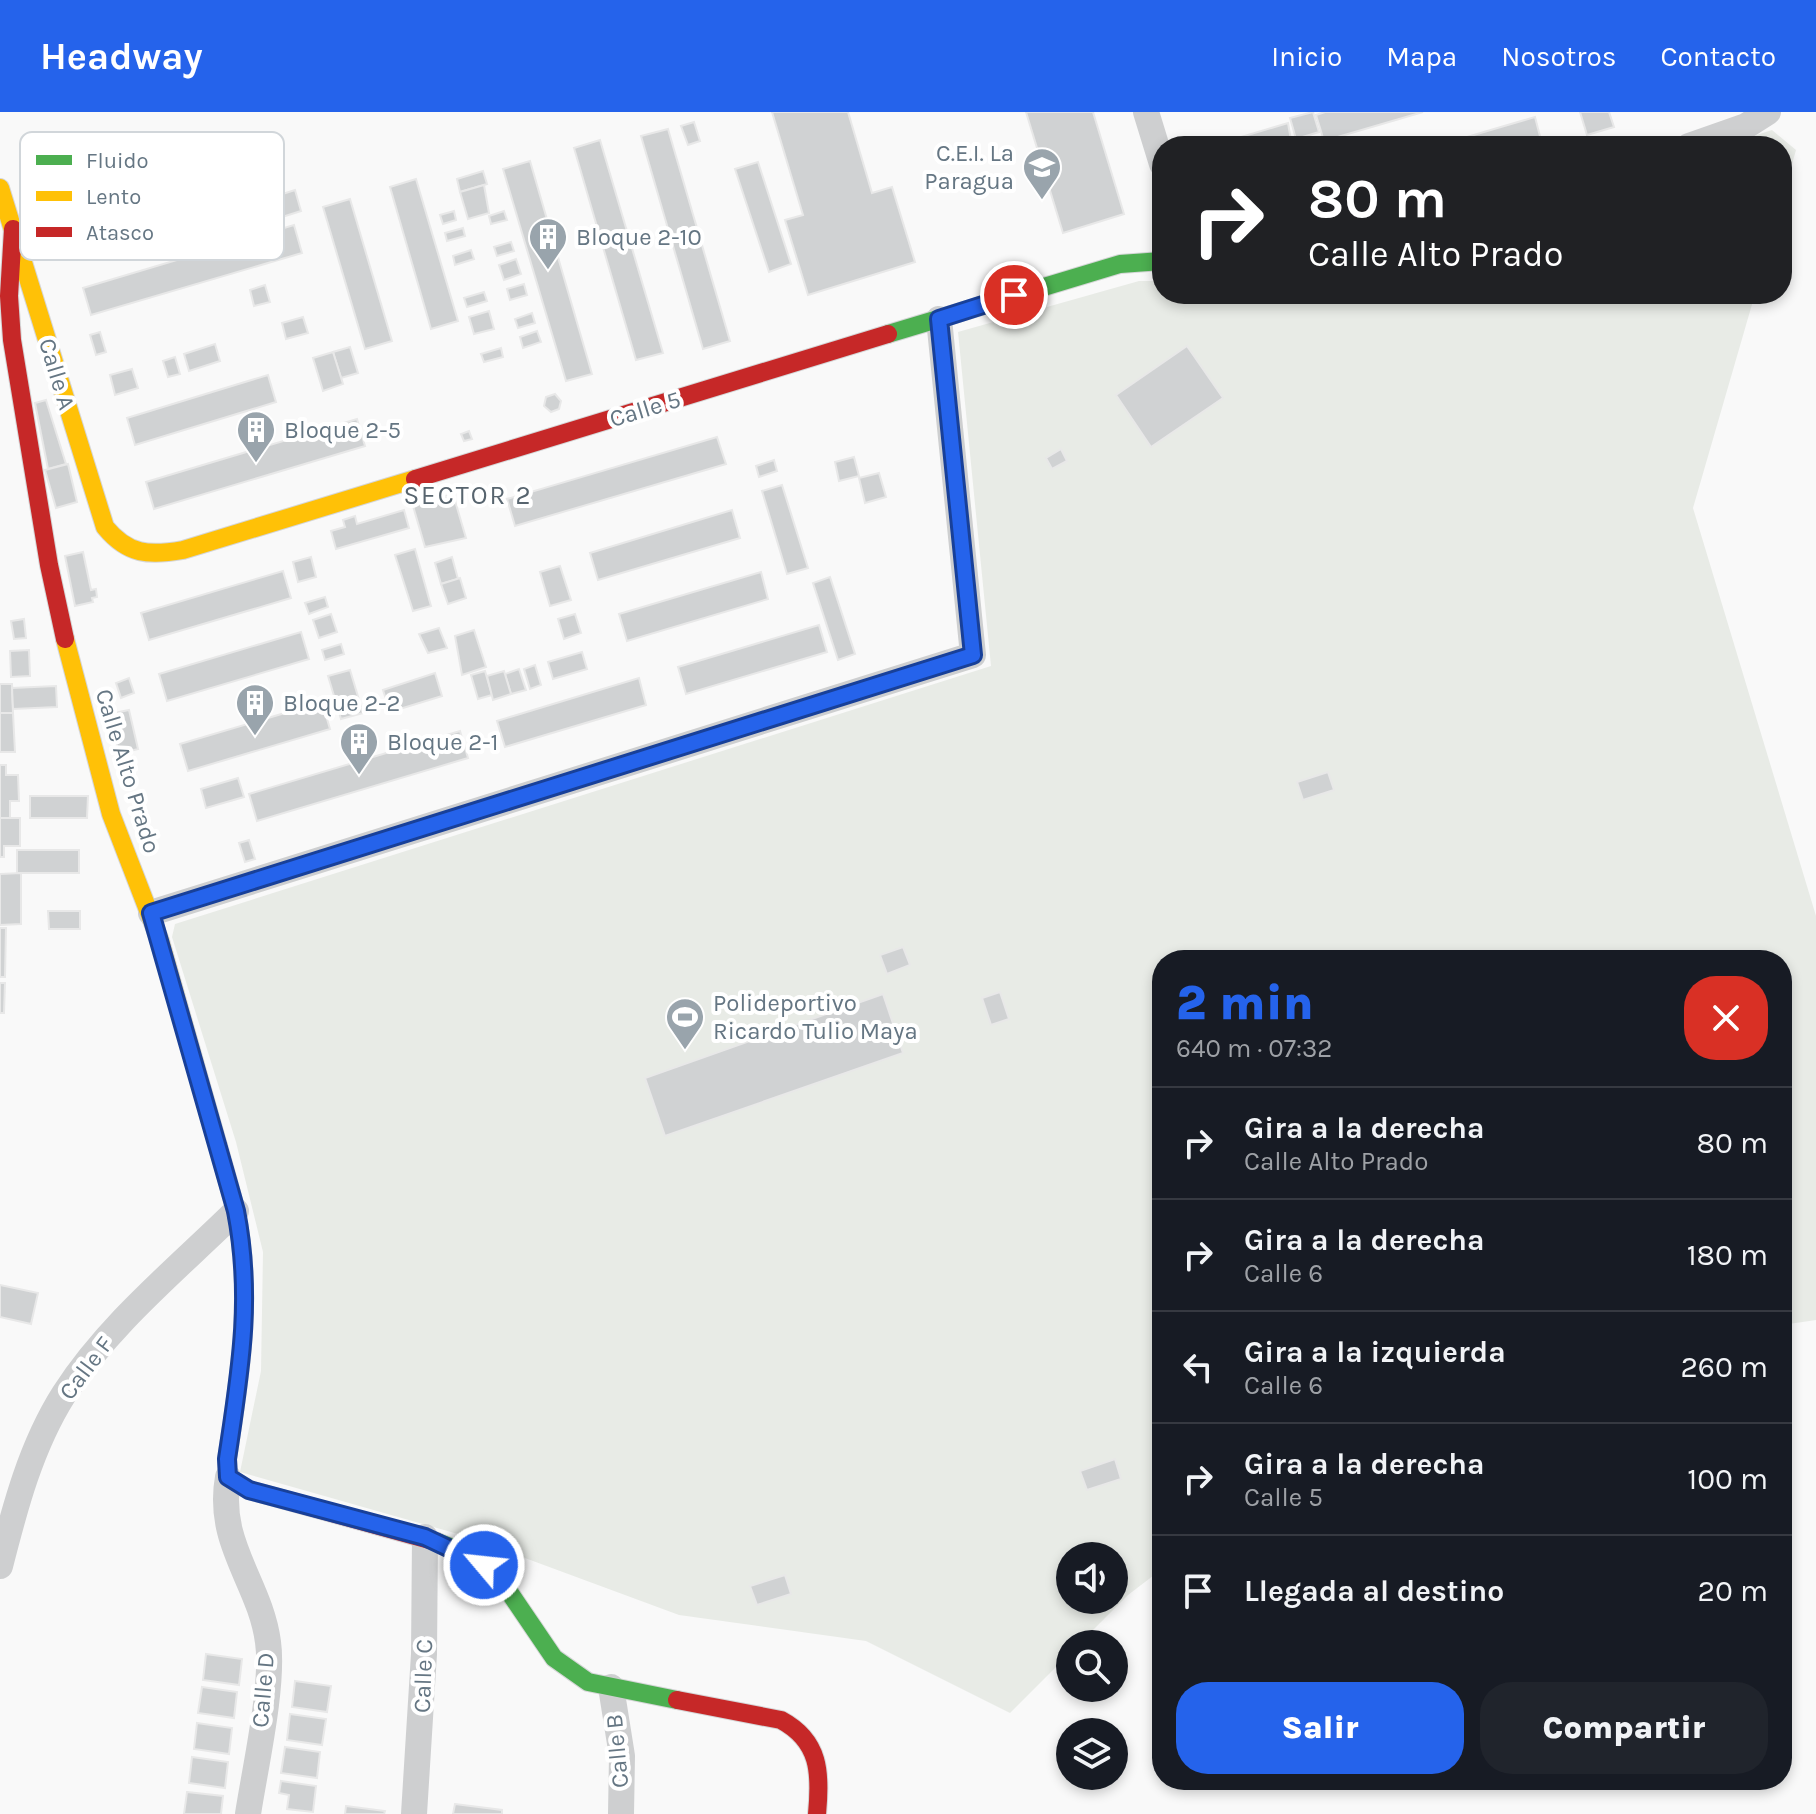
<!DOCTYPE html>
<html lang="es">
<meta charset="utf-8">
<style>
:root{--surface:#171b24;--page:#20242c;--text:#f1f3f6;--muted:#9ea1a6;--line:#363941;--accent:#2563eb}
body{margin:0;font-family:Karla,sans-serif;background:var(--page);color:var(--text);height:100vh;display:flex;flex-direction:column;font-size:30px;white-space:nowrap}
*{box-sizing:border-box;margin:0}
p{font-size:26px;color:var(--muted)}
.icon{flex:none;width:44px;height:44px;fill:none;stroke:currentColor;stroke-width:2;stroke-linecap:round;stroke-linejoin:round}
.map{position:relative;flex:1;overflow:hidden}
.panel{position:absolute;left:1152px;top:838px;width:640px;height:840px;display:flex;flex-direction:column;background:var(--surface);border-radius:32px;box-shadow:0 4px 12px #0003}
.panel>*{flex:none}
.guide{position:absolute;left:1152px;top:24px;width:640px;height:168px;border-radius:32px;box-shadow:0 4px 12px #0003;background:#202124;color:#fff;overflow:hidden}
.fabs{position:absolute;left:1056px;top:1430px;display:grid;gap:16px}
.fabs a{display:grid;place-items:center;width:72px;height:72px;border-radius:50%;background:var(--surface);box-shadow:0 4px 12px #0003;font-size:40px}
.pin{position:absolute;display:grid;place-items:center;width:68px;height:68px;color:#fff;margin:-34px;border:4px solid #fff;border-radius:50%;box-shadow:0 2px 8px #0007}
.me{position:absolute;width:88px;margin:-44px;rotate:298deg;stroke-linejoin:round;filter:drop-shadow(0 0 6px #0008)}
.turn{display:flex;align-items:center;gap:28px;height:168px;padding:0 24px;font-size:36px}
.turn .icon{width:104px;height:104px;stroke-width:2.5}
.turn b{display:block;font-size:56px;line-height:68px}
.round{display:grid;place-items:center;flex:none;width:84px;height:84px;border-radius:32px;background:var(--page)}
.headline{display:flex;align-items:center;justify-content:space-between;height:136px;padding:0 24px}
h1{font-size:48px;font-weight:800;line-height:60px;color:var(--accent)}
.cta{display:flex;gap:16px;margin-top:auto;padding:16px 24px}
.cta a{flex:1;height:92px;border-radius:32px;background:var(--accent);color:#fff;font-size:32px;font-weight:800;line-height:92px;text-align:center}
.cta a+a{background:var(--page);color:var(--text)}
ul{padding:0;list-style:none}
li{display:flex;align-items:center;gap:24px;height:112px;padding:0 24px;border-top:2px solid var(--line)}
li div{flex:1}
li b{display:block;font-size:30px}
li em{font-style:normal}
header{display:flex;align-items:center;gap:48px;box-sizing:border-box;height:112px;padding:0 40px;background:var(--accent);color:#fff}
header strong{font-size:38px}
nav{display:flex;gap:44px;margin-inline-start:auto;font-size:28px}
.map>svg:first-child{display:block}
.green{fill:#e8ebe6;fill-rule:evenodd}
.building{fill:#d0d2d3;stroke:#e8e8e8;stroke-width:2}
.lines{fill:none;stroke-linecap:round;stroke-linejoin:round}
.fast-casing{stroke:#d5d6d7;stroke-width:20}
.slow-casing{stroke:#d5d6d7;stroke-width:20}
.jam-casing{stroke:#d5d6d7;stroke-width:20}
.street{stroke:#cecfd0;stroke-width:26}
.fast{stroke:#4caf50;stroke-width:18}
.slow{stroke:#ffc107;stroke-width:18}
.jam{stroke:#c62828;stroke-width:18}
.route-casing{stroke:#184099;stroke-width:20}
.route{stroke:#2563eb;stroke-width:14}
.labels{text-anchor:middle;stroke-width:8;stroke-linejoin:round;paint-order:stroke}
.poi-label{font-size:24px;fill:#657683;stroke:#fff;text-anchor:start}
.street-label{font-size:24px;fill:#657683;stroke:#fff}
.neighbourhood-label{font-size:26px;letter-spacing:2px;fill:#57646e;stroke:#fff}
.key{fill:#fff;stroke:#d1d6da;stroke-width:2}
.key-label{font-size:22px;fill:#657683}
</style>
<header>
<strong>Headway</strong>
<nav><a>Inicio</a><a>Mapa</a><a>Nosotros</a><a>Contacto</a></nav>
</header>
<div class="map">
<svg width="1816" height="1702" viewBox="0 0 1816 1702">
<rect width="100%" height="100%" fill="#f9f9f9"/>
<g class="green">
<path d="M 1772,18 L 1796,38 L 1782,87 L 1782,34 L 1723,34 Z"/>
<path d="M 1139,169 L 1162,169 L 1162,182 L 1755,182 L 1693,396 L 1816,804 L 1816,1208 L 1782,1213 L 1782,848 L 1162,848 L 1162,1457 L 1128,1483 L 1079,1532 L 1070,1532 L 1070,1541 L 1010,1601 L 866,1529 L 679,1503 L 465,1424 L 240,1360 L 261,1259 L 263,1140 L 236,1030 L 172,825 L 175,812 L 991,554 L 958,220 ZM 1070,1444 L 1114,1444 L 1114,1488 L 1070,1488 Z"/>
</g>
<g class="building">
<path d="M 772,0 L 848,0 L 872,81 L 892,75 L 915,150 L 808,183 L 785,108 L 803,103 Z"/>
<path d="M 1026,0 L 1093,0 L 1124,102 L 1063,121 Z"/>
<path d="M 1313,0 L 1319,20 L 1296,27 L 1290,6 Z"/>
<path d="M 1325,0 L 1423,0 L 1324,29 L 1316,3 Z"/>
<path d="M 1580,0 L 1609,0 L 1614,15 L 1587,23 Z"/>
<path d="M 1535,5 L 1542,32 L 1437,34 L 1494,17 Z"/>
<path d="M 694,10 L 700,29 L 688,33 L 681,14 Z"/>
<path d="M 1288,11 L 1292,34 L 1211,34 Z"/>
<path d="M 668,17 L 730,229 L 703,237 L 641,24 Z"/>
<path d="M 600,28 L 663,241 L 636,248 L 574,36 Z"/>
<path d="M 530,49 L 592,262 L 566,269 L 503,57 Z"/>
<path d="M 758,50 L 791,152 L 769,160 L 735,57 Z"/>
<path d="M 483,59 L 487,72 L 460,80 L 457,67 Z"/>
<path d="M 416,67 L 458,209 L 431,217 L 390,75 Z"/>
<path d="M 484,73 L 489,101 L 468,107 L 460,80 Z"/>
<path d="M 295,78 L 301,99 L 279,106 L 273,85 Z"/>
<path d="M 350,87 L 392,229 L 365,237 L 323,95 Z"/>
<path d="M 454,99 L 456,108 L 443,112 L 440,103 Z"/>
<path d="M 504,99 L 507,108 L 491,112 L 489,104 Z"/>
<path d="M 294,113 L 302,141 L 91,203 L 83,176 Z"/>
<path d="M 463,116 L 465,124 L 447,129 L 445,121 Z"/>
<path d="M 511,130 L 514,139 L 497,144 L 494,135 Z"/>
<path d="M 471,138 L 474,147 L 455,153 L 453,144 Z"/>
<path d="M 516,147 L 521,162 L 504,168 L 499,153 Z"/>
<path d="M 524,172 L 527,183 L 510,188 L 507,177 Z"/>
<path d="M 265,173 L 270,190 L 254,194 L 250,178 Z"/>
<path d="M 484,180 L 487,189 L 467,195 L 464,186 Z"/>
<path d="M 489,199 L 494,217 L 474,222 L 469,205 Z"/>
<path d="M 532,201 L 535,211 L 518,216 L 515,207 Z"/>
<path d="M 303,205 L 308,221 L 286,227 L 282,211 Z"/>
<path d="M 537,219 L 541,230 L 523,236 L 520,225 Z"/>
<path d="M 100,220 L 106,240 L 96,243 L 90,223 Z"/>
<path d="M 215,232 L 220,249 L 189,259 L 184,242 Z"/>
<path d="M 1187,234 L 1223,286 L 1151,335 L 1116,283 Z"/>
<path d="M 350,235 L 358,261 L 341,266 L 333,240 Z"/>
<path d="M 501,236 L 503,245 L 484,250 L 481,242 Z"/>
<path d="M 333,240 L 343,272 L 323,279 L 313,246 Z"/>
<path d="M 175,245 L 180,262 L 168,265 L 163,249 Z"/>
<path d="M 132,257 L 138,276 L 115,283 L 110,263 Z"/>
<path d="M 268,263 L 276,290 L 135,333 L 127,306 Z"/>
<path d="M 555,282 L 561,289 L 559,297 L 551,300 L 544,294 L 546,285 Z"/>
<path d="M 46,288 L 66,352 L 48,357 L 35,291 Z"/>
<path d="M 357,307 L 365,334 L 154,397 L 146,370 Z"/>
<path d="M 469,319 L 472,327 L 464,329 L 461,322 Z"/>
<path d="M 717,325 L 726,352 L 515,414 L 507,387 Z"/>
<path d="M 1061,337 L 1067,349 L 1052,357 L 1046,346 Z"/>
<path d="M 854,345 L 859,364 L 839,369 L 835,350 Z"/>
<path d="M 774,348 L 777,359 L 759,365 L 756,354 Z"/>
<path d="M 68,352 L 77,390 L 56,396 L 45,358 Z"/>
<path d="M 879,361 L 886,385 L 865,391 L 859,366 Z"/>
<path d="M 782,373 L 808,456 L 787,462 L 762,379 Z"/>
<path d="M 453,382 L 466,426 L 425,435 L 413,394 Z"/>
<path d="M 404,398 L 409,416 L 336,437 L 331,419 L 345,415 L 343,408 L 355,404 L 357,412 Z"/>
<path d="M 732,398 L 740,426 L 598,468 L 590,441 Z"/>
<path d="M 415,437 L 431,494 L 413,499 L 395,443 Z"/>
<path d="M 83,440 L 91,478 L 96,477 L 97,485 L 92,486 L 93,490 L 75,494 L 65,444 Z"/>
<path d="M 311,445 L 316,465 L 298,470 L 293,450 Z"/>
<path d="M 452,445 L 458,467 L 441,472 L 435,451 Z"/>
<path d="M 560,454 L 571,488 L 550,494 L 540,460 Z"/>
<path d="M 283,459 L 291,486 L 149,528 L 141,501 Z"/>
<path d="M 761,460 L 768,487 L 627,529 L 619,502 Z"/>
<path d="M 830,465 L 855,542 L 838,548 L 813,471 Z"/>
<path d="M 460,466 L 466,486 L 448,492 L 441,472 Z"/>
<path d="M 325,485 L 328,495 L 309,502 L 305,491 Z"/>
<path d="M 331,502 L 337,520 L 319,526 L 313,508 Z"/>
<path d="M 575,502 L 581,521 L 564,527 L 558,507 Z"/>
<path d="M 24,507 L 26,526 L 14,527 L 11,509 Z"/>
<path d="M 819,513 L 827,540 L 686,582 L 678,555 Z"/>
<path d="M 439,516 L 447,536 L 428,541 L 419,522 Z"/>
<path d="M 474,518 L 486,555 L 462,563 L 455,524 Z"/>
<path d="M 301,520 L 309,547 L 167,589 L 159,562 Z"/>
<path d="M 341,532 L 344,542 L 325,548 L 322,538 Z"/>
<path d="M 29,538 L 30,564 L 11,565 L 10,539 Z"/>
<path d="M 582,540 L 587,557 L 553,567 L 548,550 Z"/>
<path d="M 535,553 L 541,573 L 530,577 L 524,557 Z"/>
<path d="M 519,557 L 526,578 L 511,582 L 505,562 Z"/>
<path d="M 350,558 L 363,601 L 341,607 L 328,564 Z"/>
<path d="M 485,559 L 492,583 L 478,587 L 471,563 Z"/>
<path d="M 504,559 L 511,582 L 493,588 L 487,564 Z"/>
<path d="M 435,561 L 442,584 L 390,600 L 383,578 Z"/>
<path d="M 129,566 L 134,581 L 121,586 L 116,571 Z"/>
<path d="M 639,566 L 646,593 L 505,635 L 497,609 Z"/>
<path d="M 0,572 L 12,572 L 13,601 L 0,601 Z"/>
<path d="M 56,574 L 57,595 L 13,597 L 12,576 Z"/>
<path d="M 322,590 L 330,617 L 188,659 L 180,632 Z"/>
<path d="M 129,598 L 138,637 L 119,642 L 109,602 Z"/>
<path d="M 0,601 L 13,601 L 15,640 L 0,640 Z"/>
<path d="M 365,614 L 368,625 L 348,631 L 344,620 Z"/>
<path d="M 460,619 L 468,646 L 257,709 L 249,682 Z"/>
<path d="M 0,653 L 6,653 L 6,663 L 18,663 L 19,689 L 10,689 L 10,706 L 0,706 Z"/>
<path d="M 1328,660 L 1334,678 L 1303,688 L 1297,670 Z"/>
<path d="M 238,666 L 244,685 L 206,696 L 201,677 Z"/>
<path d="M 30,684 L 88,684 L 87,706 L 30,706 Z"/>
<path d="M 0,706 L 20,706 L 20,734 L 4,734 L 4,745 L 0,745 Z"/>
<path d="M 249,728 L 255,747 L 245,750 L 239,731 Z"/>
<rect x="17" y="738" width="62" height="23"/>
<path d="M 21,761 L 21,812 L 0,813 L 0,762 Z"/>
<path d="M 48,799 L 80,799 L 80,817 L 49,817 Z"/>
<path d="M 0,816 L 6,816 L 5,865 L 0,865 Z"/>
<path d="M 903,835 L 910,853 L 887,862 L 880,843 Z"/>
<path d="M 0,871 L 5,871 L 4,901 L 0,901 Z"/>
<path d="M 1000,880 L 1009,907 L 991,913 L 982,886 Z"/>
<path d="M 883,882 L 903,941 L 665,1024 L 645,966 Z"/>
<path d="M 0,1173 L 38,1181 L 31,1212 L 0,1205 Z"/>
<path d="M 1115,1347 L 1121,1367 L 1087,1378 L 1080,1359 Z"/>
<path d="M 785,1463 L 791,1482 L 757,1493 L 750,1474 Z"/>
<path d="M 206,1542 L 242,1547 L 239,1573 L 203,1568 Z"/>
<path d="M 295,1569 L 331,1574 L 327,1600 L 292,1595 Z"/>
<path d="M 202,1575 L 237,1580 L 234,1606 L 198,1601 Z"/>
<path d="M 290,1602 L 326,1607 L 322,1633 L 287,1628 Z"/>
<path d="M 197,1611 L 232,1616 L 229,1642 L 194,1637 Z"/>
<path d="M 285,1635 L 320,1640 L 317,1666 L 281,1661 Z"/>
<path d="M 192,1645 L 228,1650 L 225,1676 L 189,1671 Z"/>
<path d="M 281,1669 L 316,1674 L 313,1700 L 287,1697 L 289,1683 L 279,1681 Z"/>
<path d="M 187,1680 L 223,1684 L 221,1702 L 184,1702 Z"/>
<path d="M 455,1692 L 502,1698 L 502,1702 L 453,1702 Z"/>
<path d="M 346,1694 L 385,1699 L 384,1702 L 345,1702 Z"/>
</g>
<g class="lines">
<g class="fast-casing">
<g id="fast">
<path d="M 888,222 L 1120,152 L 1162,149"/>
<path d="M 437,1430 L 460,1439 L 501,1468 L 554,1546 L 588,1570 L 677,1588"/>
</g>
</g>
<g class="slow-casing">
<g id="slow">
<path d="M 0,76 L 105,415 C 128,443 149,444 183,438 L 415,367"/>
<path d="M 65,527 L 111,702 L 160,829 L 218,1034"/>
</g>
</g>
<g class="jam-casing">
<g id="jam">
<path d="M 13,117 L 9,184 L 12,228 L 49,453 L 65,527"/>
<path d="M 415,367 L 888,222"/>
<path d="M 218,1034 C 227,1066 237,1098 241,1131 C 250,1203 238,1276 227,1347 L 228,1365 L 249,1378 L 437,1430"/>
<path d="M 677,1588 L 781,1608 C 820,1629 821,1661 817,1702"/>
</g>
</g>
<g class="street">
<path d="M 1146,0 L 1162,52"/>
<path d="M 1689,34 L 1746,14 L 1768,0"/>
<path d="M 151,801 L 973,543 L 939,207"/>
<path d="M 228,1365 C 216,1432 260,1470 268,1530 C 274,1573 255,1656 248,1702"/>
<path d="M 0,1454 C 15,1395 31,1334 64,1282 C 109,1212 177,1157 236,1099"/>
<path d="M 611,1575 L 622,1644 L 621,1702"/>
<path d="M 414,1702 L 424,1542 L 425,1425"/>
</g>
<use href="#fast" class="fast"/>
<use href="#slow" class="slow"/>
<use href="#jam" class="jam"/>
</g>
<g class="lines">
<g class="route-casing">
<path id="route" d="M 484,1453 L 425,1425 L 249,1378 L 228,1365 L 227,1347 C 240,1260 253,1187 236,1099 L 151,801 L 973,543 L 939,207 L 1014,183"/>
</g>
<use href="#route" class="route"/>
</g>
<defs>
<g id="school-pin" transform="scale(2)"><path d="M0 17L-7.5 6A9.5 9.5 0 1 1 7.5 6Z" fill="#99a4ac" stroke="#fff"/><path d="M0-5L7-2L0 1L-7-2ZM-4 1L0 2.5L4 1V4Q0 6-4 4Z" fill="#fff"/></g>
<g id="building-pin" transform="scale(2)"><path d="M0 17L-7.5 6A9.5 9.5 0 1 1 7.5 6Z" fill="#99a4ac" stroke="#fff"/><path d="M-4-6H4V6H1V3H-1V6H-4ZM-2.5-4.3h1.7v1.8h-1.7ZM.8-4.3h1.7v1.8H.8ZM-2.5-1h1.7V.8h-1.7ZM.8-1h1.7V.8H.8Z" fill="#fff"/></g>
<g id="stadium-pin" transform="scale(2)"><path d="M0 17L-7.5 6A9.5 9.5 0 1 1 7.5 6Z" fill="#99a4ac" stroke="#fff"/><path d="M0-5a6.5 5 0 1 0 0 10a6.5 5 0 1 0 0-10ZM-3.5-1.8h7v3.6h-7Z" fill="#fff"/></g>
</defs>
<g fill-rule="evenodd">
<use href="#school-pin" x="1042" y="55"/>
<use href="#building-pin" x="548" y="125"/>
<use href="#building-pin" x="256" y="318"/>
<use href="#building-pin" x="255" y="591"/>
<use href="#building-pin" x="359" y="630"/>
<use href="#stadium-pin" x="685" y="905"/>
</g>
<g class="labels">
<g class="poi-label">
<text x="1014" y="49" text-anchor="end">C.E.I. La<tspan x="1014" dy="28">Paragua</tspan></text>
<text x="576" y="133">Bloque 2-10</text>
<text x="284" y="326">Bloque 2-5</text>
<text x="283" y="599">Bloque 2-2</text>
<text x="387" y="638">Bloque 2-1</text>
<text x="713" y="899">Polideportivo<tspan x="713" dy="28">Ricardo Tulio Maya</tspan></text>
</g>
<g class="street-label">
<text transform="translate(57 262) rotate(73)" y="8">Calle A</text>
<text transform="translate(645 297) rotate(-17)" y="8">Calle 5</text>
<text transform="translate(128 659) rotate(73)" y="8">Calle Alto Prado</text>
<text transform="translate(86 1256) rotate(-53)" y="8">Calle F</text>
<text transform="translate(423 1564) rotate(-88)" y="8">Calle C</text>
<text transform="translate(263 1578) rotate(-85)" y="8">Calle D</text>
<text transform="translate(617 1639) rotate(-95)" y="8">Calle B</text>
</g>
<g class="neighbourhood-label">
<text x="468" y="392">SECTOR 2</text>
</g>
</g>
<rect x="20" y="20" width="264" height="128" rx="12" class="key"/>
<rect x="36" y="43" width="36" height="10" fill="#4caf50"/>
<rect x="36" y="79" width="36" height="10" fill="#ffc107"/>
<rect x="36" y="115" width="36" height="10" fill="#c62828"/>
<g class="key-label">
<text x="86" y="56">Fluido</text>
<text x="86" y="92">Lento</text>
<text x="86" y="128">Atasco</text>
</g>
</svg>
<div class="fabs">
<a><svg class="icon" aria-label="sound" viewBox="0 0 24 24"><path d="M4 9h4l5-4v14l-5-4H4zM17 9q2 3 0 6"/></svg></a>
<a><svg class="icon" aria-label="search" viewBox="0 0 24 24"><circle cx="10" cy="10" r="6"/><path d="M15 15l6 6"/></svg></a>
<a><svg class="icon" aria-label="layers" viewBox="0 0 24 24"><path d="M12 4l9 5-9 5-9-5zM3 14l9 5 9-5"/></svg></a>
</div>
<div class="pin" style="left:1014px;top:183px;background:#d93025"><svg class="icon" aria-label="arrive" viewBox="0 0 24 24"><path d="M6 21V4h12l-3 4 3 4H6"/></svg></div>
<svg class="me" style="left:484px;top:1453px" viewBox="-20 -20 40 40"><circle r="17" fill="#2563eb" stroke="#fff" stroke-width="3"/><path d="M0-11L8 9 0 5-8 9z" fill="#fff"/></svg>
<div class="guide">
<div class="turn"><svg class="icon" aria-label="right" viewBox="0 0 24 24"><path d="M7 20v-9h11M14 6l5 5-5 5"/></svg><div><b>80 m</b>Calle Alto Prado</div></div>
</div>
<section class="panel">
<div class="headline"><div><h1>2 min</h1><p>640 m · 07:32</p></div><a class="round" style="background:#d93025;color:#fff"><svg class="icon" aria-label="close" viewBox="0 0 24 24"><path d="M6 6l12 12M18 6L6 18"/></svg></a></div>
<ul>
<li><svg class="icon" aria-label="right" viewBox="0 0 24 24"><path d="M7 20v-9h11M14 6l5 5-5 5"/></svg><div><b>Gira a la derecha</b><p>Calle Alto Prado</p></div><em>80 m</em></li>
<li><svg class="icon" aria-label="right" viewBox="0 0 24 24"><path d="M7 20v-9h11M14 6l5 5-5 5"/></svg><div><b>Gira a la derecha</b><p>Calle 6</p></div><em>180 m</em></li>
<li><svg class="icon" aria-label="left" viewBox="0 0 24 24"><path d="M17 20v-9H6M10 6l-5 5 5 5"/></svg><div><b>Gira a la izquierda</b><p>Calle 6</p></div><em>260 m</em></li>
<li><svg class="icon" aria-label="right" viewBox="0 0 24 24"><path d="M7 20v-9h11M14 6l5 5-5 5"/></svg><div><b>Gira a la derecha</b><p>Calle 5</p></div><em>100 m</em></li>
<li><svg class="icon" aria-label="arrive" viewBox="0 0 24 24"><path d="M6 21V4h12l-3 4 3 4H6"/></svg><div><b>Llegada al destino</b></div><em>20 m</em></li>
</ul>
<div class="cta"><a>Salir</a><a>Compartir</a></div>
</section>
</div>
